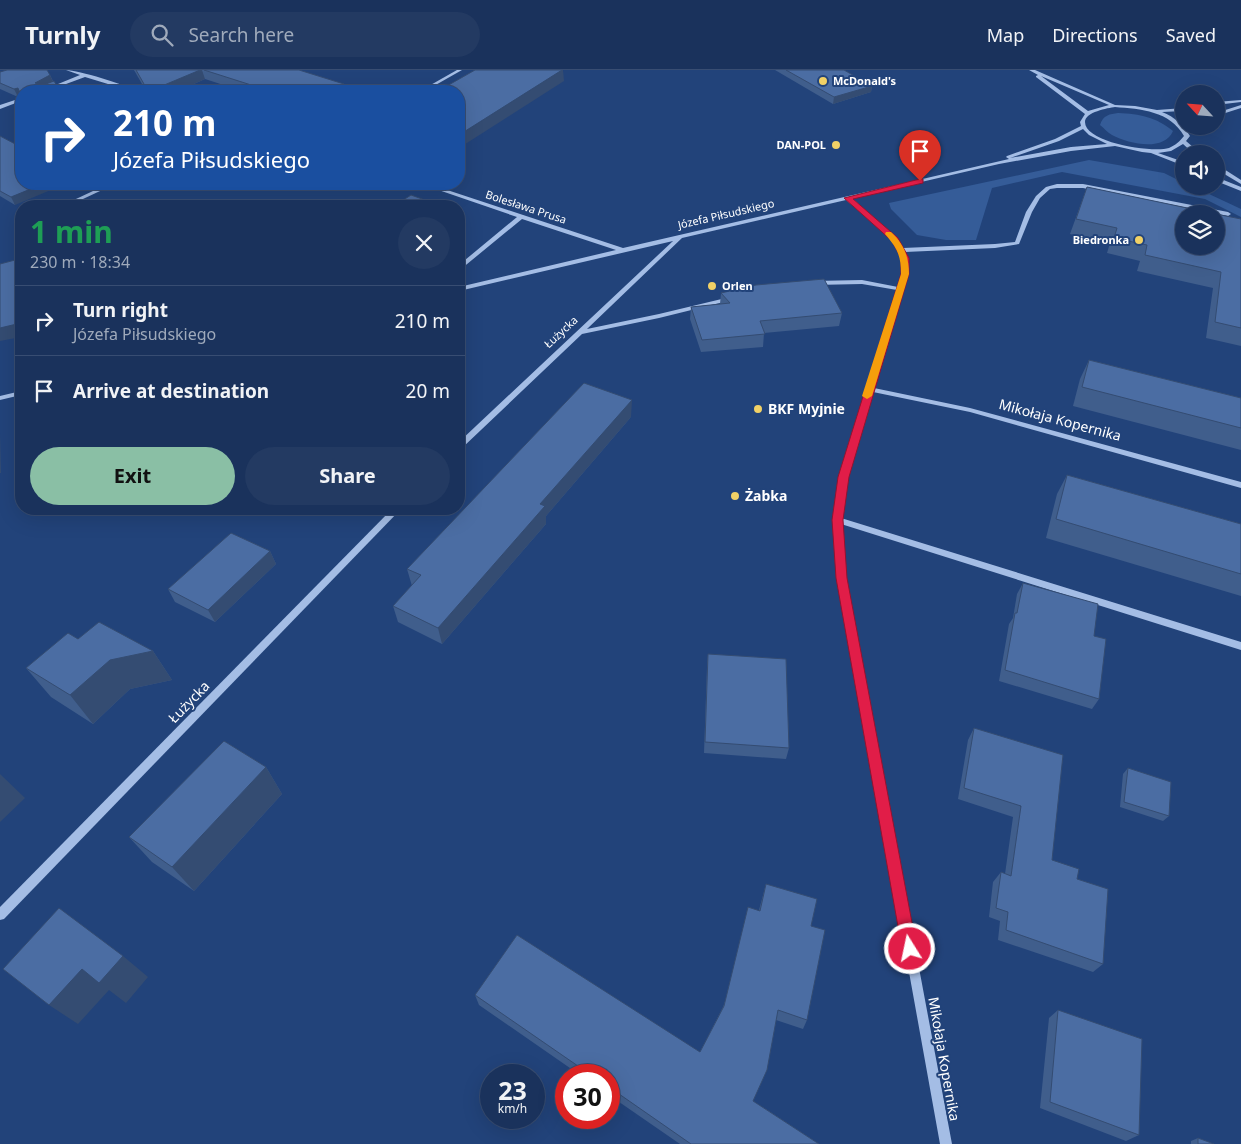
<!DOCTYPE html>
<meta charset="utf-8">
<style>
:root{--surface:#1a325c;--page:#233a62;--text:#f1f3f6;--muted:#9faabb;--line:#384d72;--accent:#8abfa5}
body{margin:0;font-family:"Noto Sans",sans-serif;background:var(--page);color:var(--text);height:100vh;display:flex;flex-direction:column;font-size:19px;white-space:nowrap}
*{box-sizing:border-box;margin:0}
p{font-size:16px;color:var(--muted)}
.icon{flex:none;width:28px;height:28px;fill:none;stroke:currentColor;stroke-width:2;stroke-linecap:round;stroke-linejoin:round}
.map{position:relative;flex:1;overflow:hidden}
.side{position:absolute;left:15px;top:130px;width:450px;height:315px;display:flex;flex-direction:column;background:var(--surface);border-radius:20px;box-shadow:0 5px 20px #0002,0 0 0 1px var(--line)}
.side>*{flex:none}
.banner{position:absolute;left:15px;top:15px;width:450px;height:105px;border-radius:20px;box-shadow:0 5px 20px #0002,0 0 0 1px var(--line);background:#1a4fa0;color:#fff;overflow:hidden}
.needle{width:32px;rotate:296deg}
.fabs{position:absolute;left:1175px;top:15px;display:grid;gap:10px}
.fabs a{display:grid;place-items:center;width:50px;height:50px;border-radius:50%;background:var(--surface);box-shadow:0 5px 20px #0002,0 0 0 1px var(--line);font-size:25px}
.speed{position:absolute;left:480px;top:994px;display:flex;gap:10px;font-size:25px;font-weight:700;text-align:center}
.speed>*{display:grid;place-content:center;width:65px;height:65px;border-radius:50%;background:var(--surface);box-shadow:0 5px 20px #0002,0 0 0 1px var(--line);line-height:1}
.speed small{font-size:12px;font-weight:400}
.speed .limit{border:8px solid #d22;background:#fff;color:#111}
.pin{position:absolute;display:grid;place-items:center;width:42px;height:42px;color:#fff;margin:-51px -21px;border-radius:50% 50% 50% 0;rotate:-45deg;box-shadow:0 0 5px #0007}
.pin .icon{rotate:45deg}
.me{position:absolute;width:55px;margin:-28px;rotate:350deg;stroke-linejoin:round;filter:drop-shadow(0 0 4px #0008)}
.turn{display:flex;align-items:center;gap:18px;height:105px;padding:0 15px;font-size:22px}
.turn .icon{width:65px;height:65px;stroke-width:2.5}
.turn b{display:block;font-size:35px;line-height:42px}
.round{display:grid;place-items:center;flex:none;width:52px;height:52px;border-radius:26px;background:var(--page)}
.headline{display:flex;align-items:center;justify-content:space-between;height:85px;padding:0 15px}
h1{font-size:30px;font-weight:700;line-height:38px;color:#1e9e55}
.action{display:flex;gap:10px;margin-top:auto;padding:10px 15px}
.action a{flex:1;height:58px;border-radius:30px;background:var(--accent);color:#111;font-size:20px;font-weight:700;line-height:58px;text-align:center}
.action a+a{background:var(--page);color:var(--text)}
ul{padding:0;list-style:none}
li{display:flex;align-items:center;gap:15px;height:70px;padding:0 15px;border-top:1px solid var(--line)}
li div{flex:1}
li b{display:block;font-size:19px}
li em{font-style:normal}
header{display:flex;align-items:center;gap:30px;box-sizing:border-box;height:70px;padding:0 25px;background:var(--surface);border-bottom:1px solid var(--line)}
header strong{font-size:24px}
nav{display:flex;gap:28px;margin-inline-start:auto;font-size:18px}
.search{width:350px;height:45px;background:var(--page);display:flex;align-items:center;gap:12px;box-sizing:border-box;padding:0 18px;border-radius:28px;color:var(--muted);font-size:19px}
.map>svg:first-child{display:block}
.green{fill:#355c98}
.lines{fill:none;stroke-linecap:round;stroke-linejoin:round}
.minor{fill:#a4bde5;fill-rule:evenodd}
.wall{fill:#405e8c}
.shaded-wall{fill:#344c72}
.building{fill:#4b6da3;stroke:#344c72}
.route{fill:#e11d48;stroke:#92132f}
.slow{fill:#f59e0b}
.poi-dot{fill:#f1d166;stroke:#22437a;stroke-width:2}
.labels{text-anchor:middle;stroke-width:4;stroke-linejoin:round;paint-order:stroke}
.far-poi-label{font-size:11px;font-weight:bold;fill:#fff;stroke:#22437a;text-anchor:start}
.far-street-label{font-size:11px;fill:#fff;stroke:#22437a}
.poi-label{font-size:14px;font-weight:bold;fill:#fff;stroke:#22437a;text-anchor:start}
.street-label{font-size:14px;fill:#fff;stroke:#22437a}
</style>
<header>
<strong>Turnly</strong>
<div class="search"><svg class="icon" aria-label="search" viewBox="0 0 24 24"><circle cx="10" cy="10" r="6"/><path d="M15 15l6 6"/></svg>Search here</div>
<nav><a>Map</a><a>Directions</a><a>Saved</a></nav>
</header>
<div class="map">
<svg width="1241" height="1074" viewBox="0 0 1241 1074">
<rect width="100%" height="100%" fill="#22437a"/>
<g class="green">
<path d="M 1118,43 C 1140,44 1156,47 1173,61 C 1164,82 1129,74 1112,65 C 1108,63 1104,58 1100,55 C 1103,45 1110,44 1118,43 Z"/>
<path d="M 1089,90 L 1164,103 L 1184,113 L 1184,116 L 1192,116 L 1241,139 L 1241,147 L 1205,129 L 1062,102 L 992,118 L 976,170 L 946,170 L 917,165 L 891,139 L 889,133 Z"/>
</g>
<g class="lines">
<g class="minor">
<path d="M 66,0 C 78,0 126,15 137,21 L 131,21 L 85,7 L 47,21 L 41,21 L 80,5 Z"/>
<path d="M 457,0 L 462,0 L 425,21 L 420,21 Z"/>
<path d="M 1029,0 L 1035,0 L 1115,35 L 1135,36 L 1157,40 L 1184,38 L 1184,41 L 1162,42 C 1175,47 1183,55 1190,66 L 1186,71 L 1201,84 L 1194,84 L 1183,74 L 1171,81 L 1158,83 L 1184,92 L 1184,96 L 1151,83 L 1142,82 L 1115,76 L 1071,81 L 999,94 L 852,128 L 897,169 L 903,178 L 995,174 L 1015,172 L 1026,142 L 1036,126 L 1046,117 L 1057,114 L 1083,114 L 1228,142 L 1231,144 L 1228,146 L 1083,118 L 1057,118 L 1050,119 L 1040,128 L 1032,142 L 1019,174 L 995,178 L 905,182 L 908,188 L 908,204 L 874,318 L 970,338 L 1241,412 L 1241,418 L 970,342 L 873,322 L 848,407 L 841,448 L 1241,572 L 1241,580 L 841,454 L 846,508 L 952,1074 L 940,1074 L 838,508 L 833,450 L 840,407 L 866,321 L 865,319 L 867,317 L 897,220 L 862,214 L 814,215 L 811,213 L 814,211 L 862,210 L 898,217 C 901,208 903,199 902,189 C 899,171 861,143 846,130 L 682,168 L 587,259 L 659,244 L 730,227 L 733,229 L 732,230 L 659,248 L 582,264 L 462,378 L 459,379 L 459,372 L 673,171 L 459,221 L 459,217 L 616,180 L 522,149 L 461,199 L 459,200 L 459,195 L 517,147 L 421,114 L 429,114 L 623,178 L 1009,89 L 1006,87 L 1007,86 L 1055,69 L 1081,56 L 1080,52 L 1085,44 L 1036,7 L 1036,6 L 1038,5 ZM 1041,6 L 1109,35 L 1088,41 ZM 1115,37 C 1141,39 1170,41 1184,66 C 1180,71 1176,75 1169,78 C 1153,83 1085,73 1085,52 C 1085,42 1108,38 1115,37 ZM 1083,59 L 1089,65 L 1107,74 L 1071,77 L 1010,88 L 1059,71 Z"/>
<path d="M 21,28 L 21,31 L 0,39 L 0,35 Z"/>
<path d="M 1241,30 L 1241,32 L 1216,35 L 1216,32 Z"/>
<path d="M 1241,35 L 1241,38 L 1216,46 L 1216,43 Z"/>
<path d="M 1216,94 L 1241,110 L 1241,114 L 1216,99 Z"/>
<path d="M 1216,107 L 1241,117 L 1241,121 L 1216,111 Z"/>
<path d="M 108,114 L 115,114 L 68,136 L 61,136 Z"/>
<path d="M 21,321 L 21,325 L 0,330 L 0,326 Z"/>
<path d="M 392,439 L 401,439 L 4,849 L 0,850 L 0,837 Z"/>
</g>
</g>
<g class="wall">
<path d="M 134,0 L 299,0 L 346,21 L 242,21 L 205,9 L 178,21 L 146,21 Z"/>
<path d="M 775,0 L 844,0 L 872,16 L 871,22 L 833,34 Z"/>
<path d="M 0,2 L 50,5 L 53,11 L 21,21 L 21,27 L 18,27 L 0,19 Z"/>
<path d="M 0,66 L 15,135 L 0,126 Z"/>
<path d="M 1087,117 L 1241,149 L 1241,276 L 1206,268 L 1213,218 L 1137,201 L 1140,191 L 1107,183 L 1110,173 L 1070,164 Z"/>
<path d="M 721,223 L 842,243 L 839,256 L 764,263 L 763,277 L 701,282 L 690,249 L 691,237 L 720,234 Z"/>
<path d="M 1089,290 L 1241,328 L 1241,380 L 1073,336 L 1080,309 Z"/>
<path d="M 631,347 L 546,446 L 546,454 L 442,574 L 398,552 L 393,536 L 412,516 L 407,499 Z"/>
<path d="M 1067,405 L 1241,454 L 1241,526 L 1046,468 L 1057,424 Z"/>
<path d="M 270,481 L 276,494 L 215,552 L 175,532 L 168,519 Z"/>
<path d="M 1023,513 L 1094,566 L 1099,629 L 1092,639 L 999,611 L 1009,554 L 1013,548 L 1017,524 Z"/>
<path d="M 153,581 L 172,610 L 130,619 L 93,654 L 51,627 L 26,598 Z"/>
<path d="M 708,584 L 789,678 L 786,689 L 704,683 L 707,597 Z"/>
<path d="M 974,658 L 1052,790 L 1077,809 L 1103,894 L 1093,902 L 998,870 L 1000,851 L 989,847 L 993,812 L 1001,802 L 1005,804 L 1013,747 L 958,729 L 968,670 Z"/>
<path d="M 266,697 L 282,724 L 194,821 L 152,792 L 129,767 Z"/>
<path d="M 1128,698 L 1169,746 L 1163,751 L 1120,737 L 1123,704 Z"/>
<path d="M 766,814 L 811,856 L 807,950 L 803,959 L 776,950 L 753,1031 L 819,1074 L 680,1074 L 609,1025 L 609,1005 L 580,1005 L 479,935 L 475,925 L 700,982 L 723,937 L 759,840 Z"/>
<path d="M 1058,940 L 1139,1065 L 1126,1071 L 1040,1038 L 1049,948 Z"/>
<path d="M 1198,1068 L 1214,1074 L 1191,1074 L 1191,1071 Z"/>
</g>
<g class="shaded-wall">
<path d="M 200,0 L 202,0 L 205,9 L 178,21 L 150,21 Z"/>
<path d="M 562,0 L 563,0 L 564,11 L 459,78 L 459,65 Z"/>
<path d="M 50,5 L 54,14 L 39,21 L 35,13 Z"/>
<path d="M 344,14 L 346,21 L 331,21 Z"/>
<path d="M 872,16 L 871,22 L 833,34 L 834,27 Z"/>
<path d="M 18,18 L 21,27 L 18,27 L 14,19 Z"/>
<path d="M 43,114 L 65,114 L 15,135 L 11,127 Z"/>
<path d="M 15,190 L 21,202 L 21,226 L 18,221 Z"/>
<path d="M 21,253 L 21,267 L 0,271 L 0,258 Z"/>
<path d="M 632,330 L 631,347 L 546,446 L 546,454 L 442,574 L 438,558 L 540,434 Z"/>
<path d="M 0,362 L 1,403 L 0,403 Z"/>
<path d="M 270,481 L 276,494 L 215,552 L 208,540 Z"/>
<path d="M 153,581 L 172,610 L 130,619 L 93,654 L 70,625 L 110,590 Z"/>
<path d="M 266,697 L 282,724 L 194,821 L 172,797 Z"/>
<path d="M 0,704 L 25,728 L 0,752 Z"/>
<path d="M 123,886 L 148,907 L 126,933 L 109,920 L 78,954 L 49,935 L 82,899 Z"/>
</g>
<g class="building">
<path d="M 7,0 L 47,0 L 50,5 L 35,13 L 43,15 L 54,11 L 60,21 L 21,21 L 21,22 L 19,21 L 18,18 L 14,19 L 0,13 L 0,2 Z"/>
<path d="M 136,0 L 200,0 L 150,21 L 148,21 Z"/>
<path d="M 204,0 L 299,0 L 344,14 L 331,21 L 270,21 Z"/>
<path d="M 475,0 L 562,0 L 459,65 L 459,21 L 438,21 Z"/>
<path d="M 786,0 L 844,0 L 872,16 L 834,27 Z"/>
<path d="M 0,66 L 21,77 L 21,114 L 43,114 L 11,127 L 0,121 Z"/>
<path d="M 1087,117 L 1216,144 L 1184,144 L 1184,176 L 1216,176 L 1216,144 L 1241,149 L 1241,258 L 1215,252 L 1221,202 L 1145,185 L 1147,175 L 1114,168 L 1117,158 L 1076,149 Z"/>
<path d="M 411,125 L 442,136 L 382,136 L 390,132 L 397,134 Z"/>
<path d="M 15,190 L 18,221 L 21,220 L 21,253 L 0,258 L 0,194 Z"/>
<path d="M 824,209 L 842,243 L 760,251 L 765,264 L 702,270 L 691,237 L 730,233 L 721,223 L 756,215 Z"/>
<path d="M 1089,290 L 1241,328 L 1241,358 L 1082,317 Z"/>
<path d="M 584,313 L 632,330 L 540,434 L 545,436 L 438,558 L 393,536 L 421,505 L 407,499 Z"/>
<path d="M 1067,405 L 1241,454 L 1241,504 L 1056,449 Z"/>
<path d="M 231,463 L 270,481 L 208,540 L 168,519 Z"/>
<path d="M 1023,513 L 1098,534 L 1094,566 L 1106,569 L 1099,629 L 1005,600 L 1015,543 L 1017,543 Z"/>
<path d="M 99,552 L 153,581 L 110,590 L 70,625 L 26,598 L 68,563 L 78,569 Z"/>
<path d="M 708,584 L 786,589 L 789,678 L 705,672 Z"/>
<path d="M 974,658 L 1063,685 L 1052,790 L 1079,799 L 1077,809 L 1108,819 L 1103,894 L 1006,860 L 1008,842 L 996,838 L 1001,802 L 1011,806 L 1021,736 L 964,718 Z"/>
<path d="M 224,671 L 266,697 L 172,797 L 129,767 Z"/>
<path d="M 1128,698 L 1171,712 L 1169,746 L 1124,732 Z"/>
<path d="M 766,814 L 817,829 L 811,856 L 825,860 L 807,950 L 778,940 L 767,1000 L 753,1031 L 819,1074 L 691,1074 L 609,1017 L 609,1005 L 591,1005 L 475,925 L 517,865 L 700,982 L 724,936 L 748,837 L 760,841 Z"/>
<path d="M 59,838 L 123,886 L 99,913 L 82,899 L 49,935 L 3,899 Z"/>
<path d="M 1058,940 L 1142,969 L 1139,1065 L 1050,1032 Z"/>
<path d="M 1198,1068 L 1214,1074 L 1198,1074 Z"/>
</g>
<path class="route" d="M 920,109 L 923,109 L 923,113 L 853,129 L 898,168 L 909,188 L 909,204 L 849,407 L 843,450 L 847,508 L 917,879 L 915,884 L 910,886 L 905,884 L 902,879 L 836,508 L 832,450 L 838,407 L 901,204 L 901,188 L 892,171 L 844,128 Z"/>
<path class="slow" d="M 886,162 L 891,162 C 904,174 909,187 909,204 L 872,326 L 867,329 L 862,326 L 901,204 C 901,185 897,178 885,164 Z"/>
<g class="poi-dot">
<circle cx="823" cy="11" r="5"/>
<circle cx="836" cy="75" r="5"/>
<circle cx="1139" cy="170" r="5"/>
<circle cx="712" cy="216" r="5"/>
<circle cx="758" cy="339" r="5"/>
<circle cx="735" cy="426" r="5"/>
</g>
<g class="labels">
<g class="far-poi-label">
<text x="833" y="15">McDonald's</text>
<text x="826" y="79" text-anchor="end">DAN-POL</text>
<text x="1129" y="174" text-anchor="end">Biedronka</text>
<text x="722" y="220">Orlen</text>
</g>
<g class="far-street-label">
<text transform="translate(526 137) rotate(18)" y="4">Bolesława Prusa</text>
<text transform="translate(726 144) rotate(-13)" y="4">Józefa Piłsudskiego</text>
<text transform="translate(561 262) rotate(-43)" y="4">Łużycka</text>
</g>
<g class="poi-label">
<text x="768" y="344">BKF Myjnie</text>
<text x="745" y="431">Żabka</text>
</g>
<g class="street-label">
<text transform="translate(1060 350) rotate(15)" y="5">Mikołaja Kopernika</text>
<text transform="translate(189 632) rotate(-46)" y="5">Łużycka</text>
<text transform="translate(944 989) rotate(80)" y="5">Mikołaja Kopernika</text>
</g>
</g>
</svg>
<div class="fabs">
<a><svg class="needle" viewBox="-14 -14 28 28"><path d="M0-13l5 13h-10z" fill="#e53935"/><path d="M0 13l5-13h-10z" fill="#9faabb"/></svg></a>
<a><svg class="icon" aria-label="sound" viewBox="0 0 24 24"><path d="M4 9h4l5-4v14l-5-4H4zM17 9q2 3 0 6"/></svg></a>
<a><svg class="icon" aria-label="layers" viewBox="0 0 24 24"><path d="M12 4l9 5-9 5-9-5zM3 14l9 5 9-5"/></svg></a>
</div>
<div class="speed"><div>23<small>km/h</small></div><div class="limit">30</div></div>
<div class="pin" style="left:920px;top:111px;background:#d93025"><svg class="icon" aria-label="arrive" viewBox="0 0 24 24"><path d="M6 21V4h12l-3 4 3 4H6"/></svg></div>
<svg class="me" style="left:910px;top:879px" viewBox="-20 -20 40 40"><circle r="17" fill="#e11d48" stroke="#fff" stroke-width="3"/><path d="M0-11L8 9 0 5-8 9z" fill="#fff"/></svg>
<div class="banner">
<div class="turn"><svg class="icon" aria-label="right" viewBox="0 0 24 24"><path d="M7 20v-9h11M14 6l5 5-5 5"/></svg><div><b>210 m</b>Józefa Piłsudskiego</div></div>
</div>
<section class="side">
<div class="headline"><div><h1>1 min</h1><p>230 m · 18:34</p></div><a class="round"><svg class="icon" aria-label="close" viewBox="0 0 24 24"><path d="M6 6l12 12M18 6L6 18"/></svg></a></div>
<ul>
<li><svg class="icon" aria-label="right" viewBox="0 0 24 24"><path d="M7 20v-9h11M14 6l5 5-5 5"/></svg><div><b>Turn right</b><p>Józefa Piłsudskiego</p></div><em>210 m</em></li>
<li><svg class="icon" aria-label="arrive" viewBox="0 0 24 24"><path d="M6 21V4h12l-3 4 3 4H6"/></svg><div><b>Arrive at destination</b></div><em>20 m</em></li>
</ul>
<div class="action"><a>Exit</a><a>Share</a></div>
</section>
</div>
